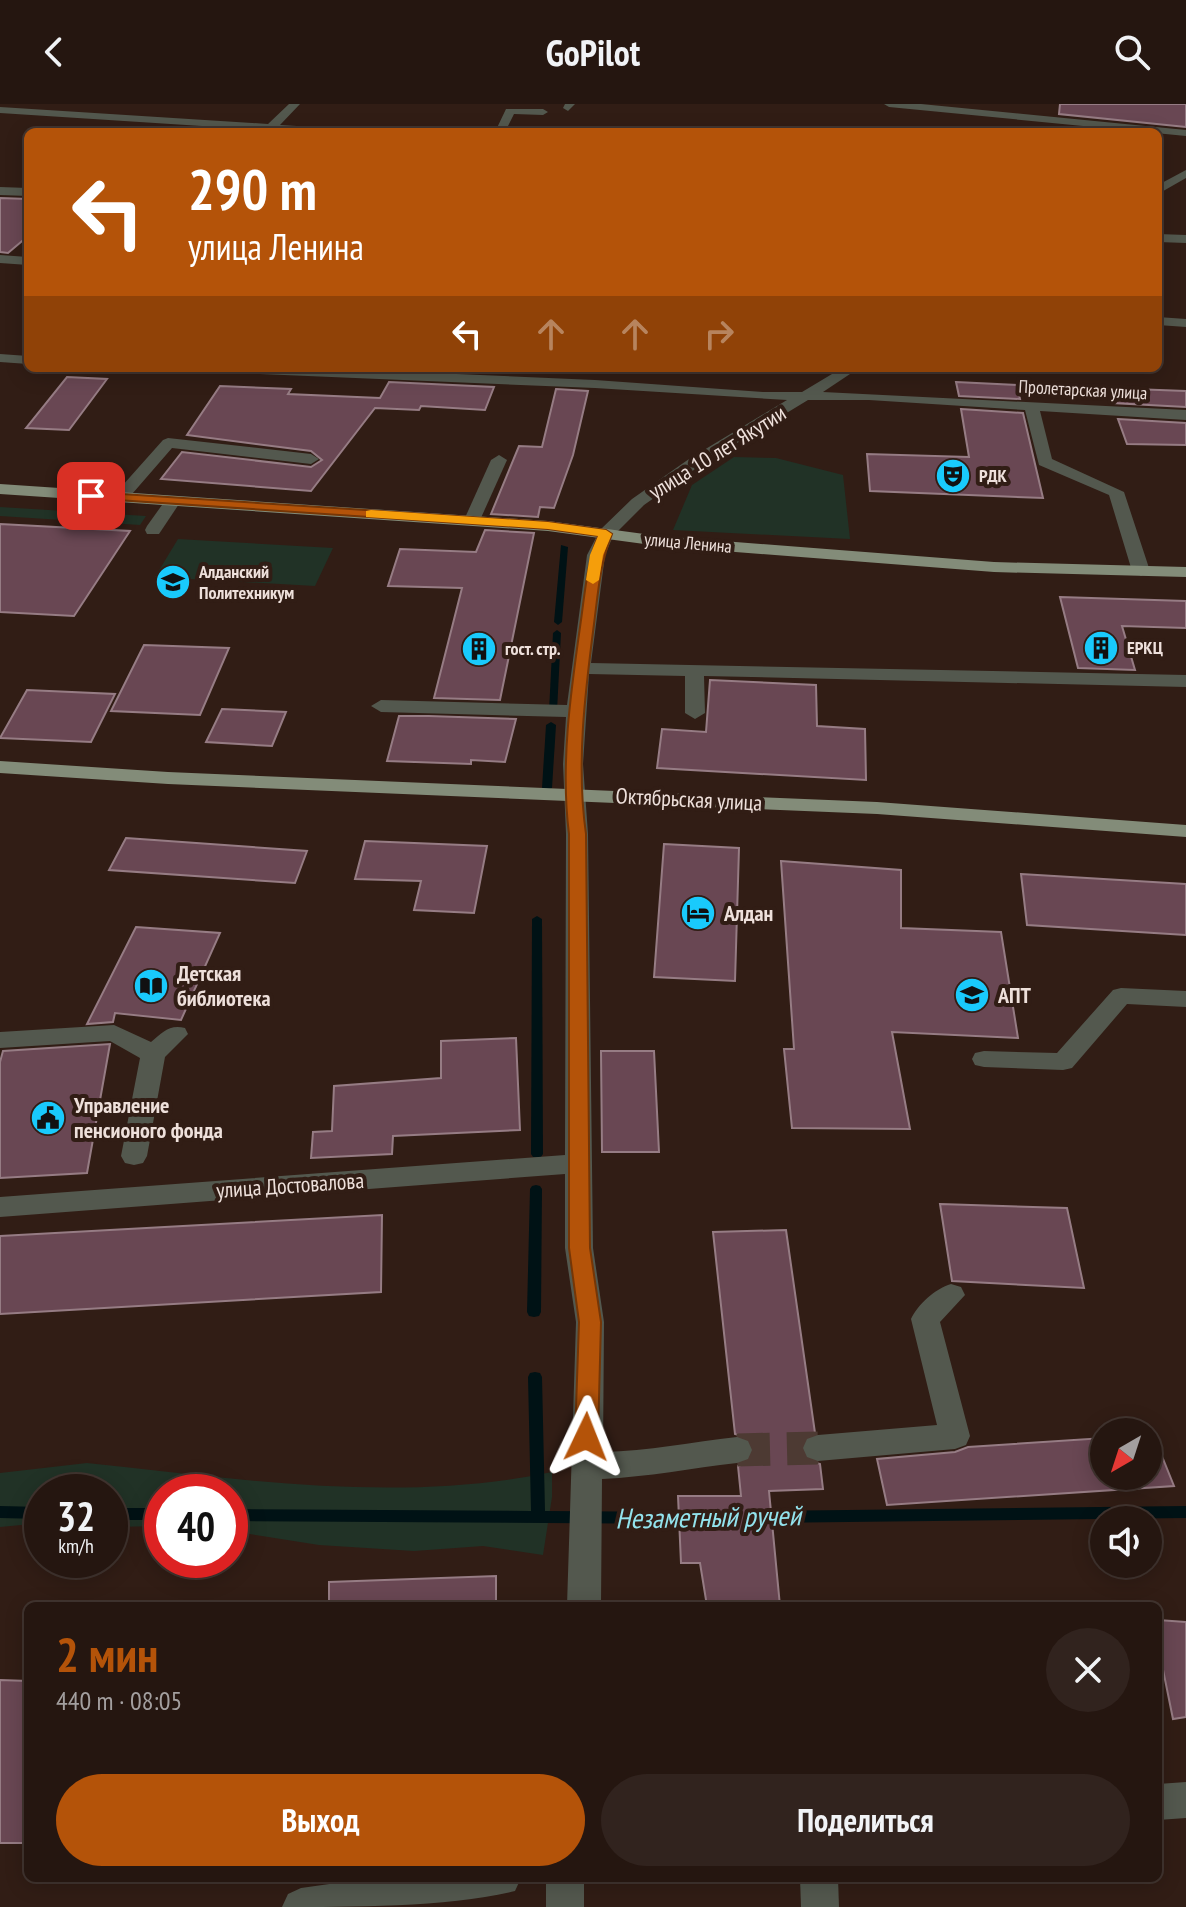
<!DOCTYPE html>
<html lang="ru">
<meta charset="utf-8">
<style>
:root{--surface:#251610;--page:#31231e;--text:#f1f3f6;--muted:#a39f9f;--line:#423530;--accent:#b45309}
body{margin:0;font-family:"PT Sans Narrow",sans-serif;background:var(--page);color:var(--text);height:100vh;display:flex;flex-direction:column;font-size:30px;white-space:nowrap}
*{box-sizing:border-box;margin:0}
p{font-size:26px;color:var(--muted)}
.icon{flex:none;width:44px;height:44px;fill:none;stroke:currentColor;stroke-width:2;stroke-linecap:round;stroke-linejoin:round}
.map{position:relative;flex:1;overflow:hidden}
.drawer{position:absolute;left:24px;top:1498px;width:1138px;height:280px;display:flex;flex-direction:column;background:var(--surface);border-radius:12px;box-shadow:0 4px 20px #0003,0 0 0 2px var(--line)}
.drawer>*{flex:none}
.top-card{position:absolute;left:24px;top:24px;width:1138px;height:244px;border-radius:12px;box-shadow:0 4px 20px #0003,0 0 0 2px var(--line);background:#b45309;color:#fff;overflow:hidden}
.needle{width:52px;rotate:219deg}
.tools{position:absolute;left:1090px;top:1314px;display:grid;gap:16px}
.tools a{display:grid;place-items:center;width:72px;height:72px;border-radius:50%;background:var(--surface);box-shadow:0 4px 20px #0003,0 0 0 2px var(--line);font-size:40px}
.speed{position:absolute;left:24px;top:1370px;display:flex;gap:16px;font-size:40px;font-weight:700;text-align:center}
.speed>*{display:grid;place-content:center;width:104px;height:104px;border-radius:50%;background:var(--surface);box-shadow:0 4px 20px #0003,0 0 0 2px var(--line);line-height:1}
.speed small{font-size:20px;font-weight:400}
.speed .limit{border:12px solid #d22;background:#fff;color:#111}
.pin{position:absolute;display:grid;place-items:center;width:68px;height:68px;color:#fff;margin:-34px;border-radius:16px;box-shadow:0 4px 12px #0006}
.me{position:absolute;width:88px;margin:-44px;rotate:2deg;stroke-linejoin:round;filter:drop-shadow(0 0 6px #0008)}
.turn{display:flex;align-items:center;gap:28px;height:168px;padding:0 32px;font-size:36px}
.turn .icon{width:104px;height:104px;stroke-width:2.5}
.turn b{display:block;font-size:56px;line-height:68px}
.lanes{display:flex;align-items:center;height:76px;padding:0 32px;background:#0003;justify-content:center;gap:40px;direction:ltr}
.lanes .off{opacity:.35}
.round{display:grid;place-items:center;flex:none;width:84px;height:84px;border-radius:42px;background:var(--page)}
.headline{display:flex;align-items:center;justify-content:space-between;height:136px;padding:0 32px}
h1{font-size:48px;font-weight:700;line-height:60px;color:var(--accent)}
.primary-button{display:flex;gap:16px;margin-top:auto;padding:16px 32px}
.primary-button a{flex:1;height:92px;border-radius:48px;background:var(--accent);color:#fff;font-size:32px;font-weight:700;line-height:92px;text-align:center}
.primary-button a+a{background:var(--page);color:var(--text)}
header{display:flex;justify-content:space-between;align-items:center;height:104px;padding:0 32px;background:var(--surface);font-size:36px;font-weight:700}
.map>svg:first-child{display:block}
.green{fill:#213226}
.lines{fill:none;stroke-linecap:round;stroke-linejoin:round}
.stream{fill:#001215;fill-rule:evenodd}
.building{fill:#694753;stroke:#967c84;stroke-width:2}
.minor-tunnel{stroke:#4d3a33;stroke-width:33;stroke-dasharray:33 17;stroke-linecap:butt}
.minor{fill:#53584e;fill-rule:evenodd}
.major{fill:#838c79;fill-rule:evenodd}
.route{fill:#b45309;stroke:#753606;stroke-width:2}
.slow{fill:#f59e0b}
.labels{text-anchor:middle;stroke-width:8;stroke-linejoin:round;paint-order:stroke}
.far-street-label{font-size:18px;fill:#eee0db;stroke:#311d15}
.far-poi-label{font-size:18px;font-weight:bold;fill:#eee0db;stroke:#311d15;text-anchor:start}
.street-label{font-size:22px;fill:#eee0db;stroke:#311d15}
.poi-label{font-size:22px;font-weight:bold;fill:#eee0db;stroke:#311d15;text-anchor:start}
.near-water-label{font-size:28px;font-style:italic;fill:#93e3ed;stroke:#311d15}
</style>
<header><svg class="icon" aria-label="back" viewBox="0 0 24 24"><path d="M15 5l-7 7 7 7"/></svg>GoPilot<svg class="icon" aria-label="search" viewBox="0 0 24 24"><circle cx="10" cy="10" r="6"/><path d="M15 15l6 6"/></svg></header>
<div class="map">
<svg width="1186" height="1803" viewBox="0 0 1186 1803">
<rect width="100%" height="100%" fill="#311d15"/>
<g class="green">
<path d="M 734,353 L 776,354 L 843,371 L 850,435 L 673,426 L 692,381 Z"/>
<path d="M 0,403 L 146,412 L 140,421 L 0,412 Z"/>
<path d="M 178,435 L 333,444 L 315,482 L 155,473 Z"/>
<path d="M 87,1359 C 240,1375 399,1400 552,1368 L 552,1393 L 543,1451 L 483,1442 L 414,1447 L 319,1441 L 230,1427 L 230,1388 L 162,1388 L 162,1422 L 112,1423 L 110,1388 L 42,1388 L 42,1419 L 0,1423 L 0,1369 Z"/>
</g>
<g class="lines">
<g class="stream">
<path d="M 561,441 L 568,443 L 562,518 L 558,521 L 554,518 Z"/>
<path d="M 557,526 L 561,529 L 557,607 L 553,610 L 549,607 L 553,529 Z"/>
<path d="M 551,618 L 556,621 L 552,684 L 547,687 L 542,684 L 546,621 Z"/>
<path d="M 537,812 L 542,815 L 543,1050 L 541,1053 L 533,1053 L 531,1050 L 532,815 Z"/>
<path d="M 536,1081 L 540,1082 L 542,1085 L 541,1208 L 539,1212 L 534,1213 L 529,1212 L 527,1208 L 530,1085 L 532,1082 Z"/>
<path d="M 535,1268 L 540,1269 L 542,1273 L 545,1407 L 693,1408 L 698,1410 L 700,1414 L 698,1418 L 693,1420 L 230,1417 L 230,1405 L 531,1407 L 528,1273 L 530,1269 Z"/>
<path d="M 0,1402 L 42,1403 L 42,1415 L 0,1414 Z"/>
<path d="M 1186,1402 L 1186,1414 L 759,1419 L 754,1417 L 752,1413 L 754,1409 L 759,1407 Z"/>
<rect x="110" y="1404" width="52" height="12"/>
</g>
</g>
<g class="building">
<path d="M 1060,0 L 1186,0 L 1186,23 L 1059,10 Z"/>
<path d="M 0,94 L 28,95 L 28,132 L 8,149 L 0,148 Z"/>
<path d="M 67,273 L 107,275 L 69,326 L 26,324 Z"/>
<path d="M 389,278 L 494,283 L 485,306 L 421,302 L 419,306 L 375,304 L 311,387 L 161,375 L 182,348 L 311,363 L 322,356 L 311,347 L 187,331 L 220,282 L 291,285 L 288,290 L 380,294 Z"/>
<path d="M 956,278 L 1017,281 L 1020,295 L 959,292 Z"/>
<path d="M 1106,284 L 1186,287 L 1186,303 L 1112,299 Z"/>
<path d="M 556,285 L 588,287 L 573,351 L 554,404 L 540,403 L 538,413 L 491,410 L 519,342 L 542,343 Z"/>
<path d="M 961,305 L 1023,309 L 1043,394 L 870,387 L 867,350 L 969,353 Z"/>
<path d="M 1118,315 L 1186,319 L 1186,341 L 1127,340 Z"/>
<path d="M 0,420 L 130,427 L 74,512 L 0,508 Z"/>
<path d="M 485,426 L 534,429 L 500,596 L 434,594 L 462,484 L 388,482 L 400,445 L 476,448 Z"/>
<path d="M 1060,493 L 1186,497 L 1186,524 L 1122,522 L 1135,566 L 1078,564 Z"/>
<path d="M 144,541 L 229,544 L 200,611 L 111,607 Z"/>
<path d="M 710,576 L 816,581 L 817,622 L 865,625 L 866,676 L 657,664 L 662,625 L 706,628 Z"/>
<path d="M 27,586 L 115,590 L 91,638 L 0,634 Z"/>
<path d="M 222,605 L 286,608 L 272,642 L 206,638 Z"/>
<path d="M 399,612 L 429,612 L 516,615 L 505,658 L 471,656 L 471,660 L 387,657 Z"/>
<path d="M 126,734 L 307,747 L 295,779 L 109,766 Z"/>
<path d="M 365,737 L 487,742 L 474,809 L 414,806 L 421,777 L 355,775 Z"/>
<path d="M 664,740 L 739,744 L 735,877 L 654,873 Z"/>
<path d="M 781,757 L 901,766 L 901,824 L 1001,828 L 1018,934 L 892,928 L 910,1025 L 792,1024 L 784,945 L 794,945 Z"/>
<path d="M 1021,770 L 1186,780 L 1186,831 L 1027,821 Z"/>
<path d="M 136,823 L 220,829 L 181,916 L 115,909 L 113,918 L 87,920 Z"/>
<path d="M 516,934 L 520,1026 L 393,1032 L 392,1050 L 311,1054 L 313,1028 L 332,1027 L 334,982 L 441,974 L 441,937 Z"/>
<path d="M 110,940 L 87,1069 L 0,1074 L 0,958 L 3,947 Z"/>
<path d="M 601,947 L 654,947 L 659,1048 L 602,1048 Z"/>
<path d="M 940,1100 L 1067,1104 L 1084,1184 L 952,1177 Z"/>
<path d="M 382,1111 L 381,1188 L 0,1210 L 0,1132 Z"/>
<path d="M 786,1126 L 815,1329 L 804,1334 L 800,1345 L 806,1356 L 820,1360 L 823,1385 L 769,1387 L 780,1502 L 707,1502 L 700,1459 L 681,1459 L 678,1392 L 741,1392 L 738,1362 L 749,1358 L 755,1347 L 749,1334 L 735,1330 L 713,1128 Z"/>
<path d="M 1148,1330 L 1153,1330 L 1174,1382 L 887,1401 L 877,1355 L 955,1348 L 968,1343 L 1104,1334 L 1104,1372 L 1148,1372 Z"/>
<path d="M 496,1472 L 496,1502 L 329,1502 L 329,1478 Z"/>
<path d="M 1158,1516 L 1186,1518 L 1186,1613 L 1173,1615 L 1158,1541 Z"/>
<path d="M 0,1576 L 28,1577 L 28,1739 L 0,1739 Z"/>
</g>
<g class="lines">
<path class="minor-tunnel" d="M 737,1346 L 818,1344"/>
<g class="minor">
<path d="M 289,0 L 300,0 L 280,21 L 347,25 L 352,28 L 296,28 L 0,9 L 0,3 L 268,20 Z"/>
<path d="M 565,0 L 575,0 L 568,7 L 563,4 Z"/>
<path d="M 884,0 L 921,0 L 1186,26 L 1186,32 L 889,3 Z"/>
<path d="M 506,5 L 543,5 L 548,8 L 543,11 L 514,10 L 505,28 L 495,28 Z"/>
<path d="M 1186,66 L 1186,74 L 1158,90 L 1158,81 Z"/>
<path d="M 0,83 L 28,84 L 28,92 L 0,91 Z"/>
<path d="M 1158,130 L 1186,131 L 1186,139 L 1158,138 Z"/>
<path d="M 0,151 L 28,153 L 28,161 L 0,159 Z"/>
<path d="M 1158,213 L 1186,215 L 1186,223 L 1158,221 Z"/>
<path d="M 0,250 L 28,252 L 28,260 L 0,258 Z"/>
<path d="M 204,264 L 315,264 L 595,276 L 763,288 L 802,288 L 842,264 L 859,264 L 823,288 L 1186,306 L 1186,316 L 1040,307 L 1052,355 L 1124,388 L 1150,467 L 1141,472 L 1132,467 L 1109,391 L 1039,361 L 1025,306 L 869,296 L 808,296 L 701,361 L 644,401 L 613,432 L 605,451 L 591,559 L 1186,571 L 1186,583 L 704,572 L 705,609 L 695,615 L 685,609 L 685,572 L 589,570 L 583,660 L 588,730 L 593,1144 L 604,1218 L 603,1348 C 648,1347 692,1338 737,1333 L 748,1337 L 752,1346 L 748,1355 L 737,1359 C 692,1364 648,1373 602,1375 L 601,1502 L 567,1502 L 576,1218 L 565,1144 L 565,1070 L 0,1113 L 0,1093 L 565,1051 L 566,730 L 563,660 L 566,613 L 381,608 L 371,602 L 381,596 L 567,601 L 587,451 L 600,426 L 632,395 L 689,355 L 787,296 L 595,284 L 211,268 Z"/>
<path d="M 168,334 L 311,350 L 319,355 L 311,360 L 172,344 L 126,397 L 114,397 L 114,391 L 163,336 Z"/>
<path d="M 499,351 L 507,356 L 480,416 L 472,421 L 466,420 L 464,416 L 491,356 Z"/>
<path d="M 173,392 L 181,397 L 159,430 L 147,430 L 145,426 L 147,422 L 167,394 Z"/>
<path d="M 1121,884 L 1186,887 L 1186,903 L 1127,900 L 1072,964 L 1063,966 L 984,963 L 975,961 L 972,955 L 975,949 L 984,947 L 1057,949 L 1113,886 Z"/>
<path d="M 114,921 L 151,938 C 162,929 169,920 185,924 L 188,930 L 165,953 L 147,1052 L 143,1059 L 134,1061 L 125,1059 L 121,1052 L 140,954 L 110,937 L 0,944 L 0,928 Z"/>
<path d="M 951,1180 L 961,1183 L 965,1191 L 940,1218 L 970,1332 L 966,1341 L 955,1345 L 818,1357 L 807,1353 L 803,1344 L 807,1335 L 818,1331 L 937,1321 L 911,1215 C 918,1200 935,1185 951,1180 Z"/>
<path d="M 1186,1678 L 1186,1714 L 1158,1716 L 1158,1680 Z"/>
<path d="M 372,1774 L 521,1774 L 515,1787 C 453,1803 350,1803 282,1803 L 288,1790 L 301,1784 Z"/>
<rect x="546" y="1774" width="38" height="29"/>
<path d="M 800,1774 L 838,1774 L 839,1803 L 801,1803 Z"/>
</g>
<g class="major">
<path d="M 0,380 L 548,417 L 659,432 L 994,458 L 1186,463 L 1186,473 L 994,468 L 659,442 L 548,427 L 0,390 Z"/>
<path d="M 0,657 L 168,668 L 877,698 L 1186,721 L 1186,733 L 877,710 L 168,680 L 0,669 Z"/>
</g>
</g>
<path class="route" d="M 91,388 L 548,418 L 606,426 L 612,430 C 600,459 598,489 594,520 C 585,589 576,661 586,730 L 590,1144 L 601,1218 L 598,1333 L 594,1340 L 586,1343 L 578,1340 L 575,1333 L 579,1218 L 569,1144 L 569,730 C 560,660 571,586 581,516 C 585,488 587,459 598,432 L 548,425 L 87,394 L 85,392 Z"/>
<path class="slow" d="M 371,406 L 548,418 L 606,426 L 612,430 L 603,451 L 599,476 L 593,480 L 586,476 L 590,451 L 598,432 L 548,425 L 366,413 L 366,407 Z"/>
<defs>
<g id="theatre-disc" transform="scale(1.8)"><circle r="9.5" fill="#19cafc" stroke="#311d15"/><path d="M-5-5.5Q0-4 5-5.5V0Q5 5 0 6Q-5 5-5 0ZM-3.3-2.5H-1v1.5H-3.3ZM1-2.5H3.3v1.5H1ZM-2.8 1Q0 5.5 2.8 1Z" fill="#111"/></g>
<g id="university-disc" transform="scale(1.8)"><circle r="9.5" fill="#19cafc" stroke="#311d15"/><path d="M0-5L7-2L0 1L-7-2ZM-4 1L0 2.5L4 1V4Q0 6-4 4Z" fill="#111"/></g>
<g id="building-disc" transform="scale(1.8)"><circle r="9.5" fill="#19cafc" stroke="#311d15"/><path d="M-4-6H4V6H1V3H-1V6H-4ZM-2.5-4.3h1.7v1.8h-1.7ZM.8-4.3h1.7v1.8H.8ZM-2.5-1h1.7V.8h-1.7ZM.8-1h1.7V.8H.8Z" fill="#111"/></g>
<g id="hotel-disc" transform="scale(1.8)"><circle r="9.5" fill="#19cafc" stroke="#311d15"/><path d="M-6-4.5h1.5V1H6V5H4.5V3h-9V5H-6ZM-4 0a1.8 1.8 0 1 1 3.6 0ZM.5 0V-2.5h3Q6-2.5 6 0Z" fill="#111"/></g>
<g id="library-disc" transform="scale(1.8)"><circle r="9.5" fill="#19cafc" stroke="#311d15"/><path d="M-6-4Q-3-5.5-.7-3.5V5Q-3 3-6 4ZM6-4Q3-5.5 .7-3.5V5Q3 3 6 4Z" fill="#111"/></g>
<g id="civic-disc" transform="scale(1.8)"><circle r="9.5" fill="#19cafc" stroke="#311d15"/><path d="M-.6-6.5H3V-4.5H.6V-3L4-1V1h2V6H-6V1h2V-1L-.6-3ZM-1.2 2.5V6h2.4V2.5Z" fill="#111"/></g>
</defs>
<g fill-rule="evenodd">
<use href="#theatre-disc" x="953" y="372"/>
<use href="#university-disc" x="173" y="478"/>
<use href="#building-disc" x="1101" y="544"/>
<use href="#building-disc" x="479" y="545"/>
<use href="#hotel-disc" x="698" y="809"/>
<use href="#library-disc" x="151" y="882"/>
<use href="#university-disc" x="972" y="891"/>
<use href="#civic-disc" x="48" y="1014"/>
</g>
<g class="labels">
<g class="far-street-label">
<text transform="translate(1083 286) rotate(3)" y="6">Пролетарская улица</text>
<text transform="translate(688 439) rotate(5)" y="6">улица Ленина</text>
</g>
<g class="far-poi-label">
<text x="979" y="378">РДК</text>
<text x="199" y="474">Алданский<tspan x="199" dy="21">Политехникум</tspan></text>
<text x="1127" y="550">ЕРКЦ</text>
<text x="505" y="551">гост. стр.</text>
</g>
<g class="street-label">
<text transform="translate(717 348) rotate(-32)" y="8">улица 10 лет Якутии</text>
<text transform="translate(689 695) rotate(3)" y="8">Октябрьская улица</text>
<text transform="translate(290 1081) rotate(-4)" y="8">улица Достовалова</text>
</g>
<g class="poi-label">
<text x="724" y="817">Алдан</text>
<text x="177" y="877">Детская<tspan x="177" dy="25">библиотека</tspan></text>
<text x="998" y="899">АПТ</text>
<text x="74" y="1009">Управление<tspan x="74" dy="25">пенсионого фонда</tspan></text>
</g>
<g class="near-water-label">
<text transform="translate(708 1413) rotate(-1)" y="10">Незаметный ручей</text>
</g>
</g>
</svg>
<div class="tools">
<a><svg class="needle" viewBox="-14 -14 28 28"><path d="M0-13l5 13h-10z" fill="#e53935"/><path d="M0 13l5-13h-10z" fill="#a39f9f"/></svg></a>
<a><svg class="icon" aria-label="sound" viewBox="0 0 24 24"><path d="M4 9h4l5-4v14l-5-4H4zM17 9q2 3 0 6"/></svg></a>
</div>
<div class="speed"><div>32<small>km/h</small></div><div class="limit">40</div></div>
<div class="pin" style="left:91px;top:392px;background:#d93025"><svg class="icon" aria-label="arrive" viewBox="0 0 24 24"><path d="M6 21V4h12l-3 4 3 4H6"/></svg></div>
<svg class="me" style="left:586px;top:1333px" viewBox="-20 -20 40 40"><path d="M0-17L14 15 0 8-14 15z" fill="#b45309" stroke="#fff" stroke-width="4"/></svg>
<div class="top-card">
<div class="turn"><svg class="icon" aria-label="left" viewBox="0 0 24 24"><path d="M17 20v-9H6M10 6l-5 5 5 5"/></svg><div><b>290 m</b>улица Ленина</div></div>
<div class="lanes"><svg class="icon" aria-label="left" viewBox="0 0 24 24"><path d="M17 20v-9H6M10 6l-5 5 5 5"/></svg><svg class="icon off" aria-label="ahead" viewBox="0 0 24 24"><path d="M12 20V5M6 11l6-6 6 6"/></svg><svg class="icon off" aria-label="ahead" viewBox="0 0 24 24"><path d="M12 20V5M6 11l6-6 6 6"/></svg><svg class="icon off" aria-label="right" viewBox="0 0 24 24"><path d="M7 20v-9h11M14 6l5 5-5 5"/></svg></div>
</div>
<section class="drawer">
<div class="headline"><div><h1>2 мин</h1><p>440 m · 08:05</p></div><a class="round"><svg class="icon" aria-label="close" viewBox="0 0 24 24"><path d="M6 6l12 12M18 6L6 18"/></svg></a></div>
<div class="primary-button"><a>Выход</a><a>Поделиться</a></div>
</section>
</div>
